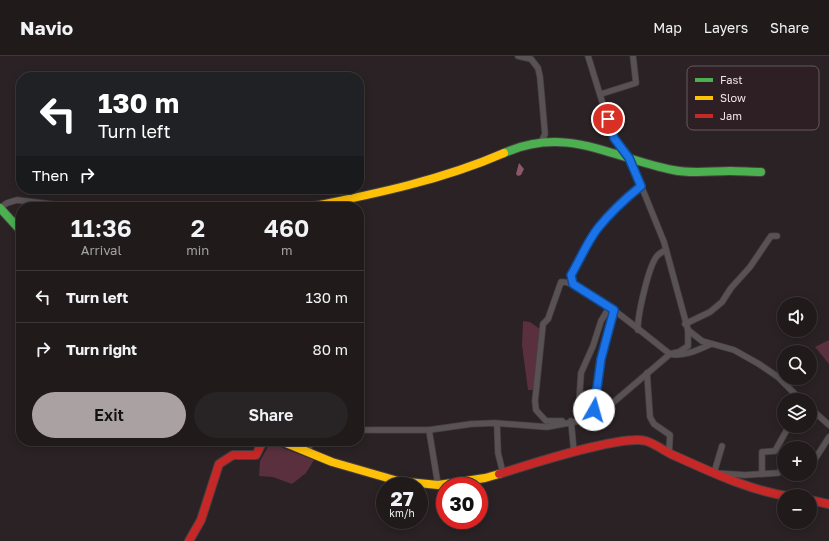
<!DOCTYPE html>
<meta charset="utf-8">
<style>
:root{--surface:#201a1b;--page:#282324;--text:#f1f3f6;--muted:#a2a1a3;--line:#3d383a;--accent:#aaa1a3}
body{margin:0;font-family:"Golos Text",sans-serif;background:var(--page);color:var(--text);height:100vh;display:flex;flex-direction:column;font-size:15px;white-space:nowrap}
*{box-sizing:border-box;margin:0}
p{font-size:13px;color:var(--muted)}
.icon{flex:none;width:22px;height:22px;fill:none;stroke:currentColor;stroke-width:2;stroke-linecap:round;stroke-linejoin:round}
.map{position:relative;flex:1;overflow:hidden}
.details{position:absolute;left:16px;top:146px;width:348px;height:244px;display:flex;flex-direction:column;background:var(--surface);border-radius:16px;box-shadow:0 2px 10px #0003,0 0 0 1px var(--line)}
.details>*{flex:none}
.top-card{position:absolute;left:16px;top:16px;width:348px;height:122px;border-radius:16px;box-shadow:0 2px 10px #0003,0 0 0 1px var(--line);background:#202124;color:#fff;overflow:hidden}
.buttons{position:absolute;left:777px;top:241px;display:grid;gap:8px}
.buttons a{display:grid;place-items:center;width:40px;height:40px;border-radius:50%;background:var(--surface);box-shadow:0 2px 10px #0003,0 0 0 1px var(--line);font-size:20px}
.speed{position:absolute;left:376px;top:421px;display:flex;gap:8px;font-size:20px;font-weight:700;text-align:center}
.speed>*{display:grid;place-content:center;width:52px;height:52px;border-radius:50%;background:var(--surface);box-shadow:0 2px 10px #0003,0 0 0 1px var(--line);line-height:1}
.speed small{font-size:10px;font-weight:400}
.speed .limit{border:6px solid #d22;background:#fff;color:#111}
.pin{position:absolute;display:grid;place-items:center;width:34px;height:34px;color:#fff;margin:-17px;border:2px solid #fff;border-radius:50%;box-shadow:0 1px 4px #0007}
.me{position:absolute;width:44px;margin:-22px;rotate:7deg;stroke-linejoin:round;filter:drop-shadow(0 0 3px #0008)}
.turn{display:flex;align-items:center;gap:14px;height:84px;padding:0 16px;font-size:18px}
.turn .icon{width:52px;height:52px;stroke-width:2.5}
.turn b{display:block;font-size:28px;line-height:34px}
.then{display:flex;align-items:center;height:38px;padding:0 16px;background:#0003;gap:8px;font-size:15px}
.eta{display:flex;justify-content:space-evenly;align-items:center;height:68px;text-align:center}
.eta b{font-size:24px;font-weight:600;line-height:28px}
.primary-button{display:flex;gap:8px;margin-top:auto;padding:8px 16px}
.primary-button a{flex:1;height:46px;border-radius:24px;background:var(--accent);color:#111;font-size:16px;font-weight:600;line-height:46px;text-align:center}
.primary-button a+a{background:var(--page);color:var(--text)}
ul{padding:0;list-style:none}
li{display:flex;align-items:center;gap:12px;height:52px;padding:0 16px;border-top:1px solid var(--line)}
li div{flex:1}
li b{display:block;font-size:15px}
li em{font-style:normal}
header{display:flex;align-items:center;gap:24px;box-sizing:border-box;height:56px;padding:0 20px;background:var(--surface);border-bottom:1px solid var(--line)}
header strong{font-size:19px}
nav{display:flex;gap:22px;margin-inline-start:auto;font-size:14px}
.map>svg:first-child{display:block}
.green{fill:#5a303e}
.water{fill:#8b5868}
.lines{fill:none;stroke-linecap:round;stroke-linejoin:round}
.street-casing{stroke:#463f42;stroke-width:7}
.fast-casing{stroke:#463f42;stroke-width:10}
.slow-casing{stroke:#463f42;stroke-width:10}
.jam-casing{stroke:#463f42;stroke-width:10}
.street{stroke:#595254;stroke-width:5.5}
.fast{stroke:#4caf50;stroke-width:8}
.slow{stroke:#ffc107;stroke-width:8}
.jam{stroke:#c62828;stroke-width:8}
.route-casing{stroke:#114b97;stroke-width:10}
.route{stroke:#1a73e8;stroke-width:7}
.key{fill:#2d1f23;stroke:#675a5e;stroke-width:1}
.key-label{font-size:11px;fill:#efe5e8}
</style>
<header>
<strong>Navio</strong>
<nav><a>Map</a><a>Layers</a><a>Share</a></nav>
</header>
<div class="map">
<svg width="829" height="485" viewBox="0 0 829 485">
<rect width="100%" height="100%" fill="#2a2224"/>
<g class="green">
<path d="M 523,265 L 530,266 L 540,273 L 535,334 L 528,334 L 522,289 Z"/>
<path d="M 829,284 L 829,308 L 815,291 Z"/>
<path d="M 270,387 L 314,404 L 306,417 L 292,428 L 273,421 L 259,420 L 260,405 Z"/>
</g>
<path class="water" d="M 519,107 L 524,113 L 521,119 L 518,120 L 516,118 Z"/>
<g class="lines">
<g class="street-casing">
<g id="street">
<path d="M 518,0 L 531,3 L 538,12 L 540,21 L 545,78 L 540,88"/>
<path d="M 588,0 L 610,71 L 614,82 L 634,112 L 664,186 L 688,274 L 702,285 L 734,294 L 759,308 L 778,321 L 801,344"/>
<path d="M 601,38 L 636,27 L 633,0"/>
<path d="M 0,152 L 7,147 L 17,144 L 75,151"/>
<path d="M 573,229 L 571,219 L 597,173 L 614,156 L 622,145 L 641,130"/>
<path d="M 685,268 L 710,256 L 722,246 L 731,232 L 750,211 L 771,180 L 777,180"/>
<path d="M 638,274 C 637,261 649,207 658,199 C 660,197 664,195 666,194"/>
<path d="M 647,317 L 650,361 L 654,368 L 670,379 L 669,397"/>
<path d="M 810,352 L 829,369"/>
<path d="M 592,362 L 601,303 L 614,254"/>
<path d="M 581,363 L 579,348 L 581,317 L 593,290 L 601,265 L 610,250"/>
<path d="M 562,365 L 546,365 L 536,354 L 535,345 L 543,268 L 548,263 L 561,226 C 581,223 651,284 670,298 L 679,296 L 688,290 L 688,274"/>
<path d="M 571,365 L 574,396"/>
<path d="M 497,368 L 498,397 L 503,417"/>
<path d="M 359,374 L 429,374"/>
<path d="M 722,390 L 714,417 L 745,419 L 778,417 L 784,411"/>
<path d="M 308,395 L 311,385"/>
<path d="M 810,411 L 829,381"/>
<path d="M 762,418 L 762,396 L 775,395 L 789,370"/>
<path d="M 438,429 L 429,374 L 471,368 L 495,367 L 547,371 L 595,362 L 670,298 C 684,301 698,294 711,288"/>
</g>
</g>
<g class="fast-casing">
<g id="fast">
<path d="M 504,97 C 567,69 612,102 673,114 C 691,118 711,115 730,115 C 741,115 751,116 761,116"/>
<path d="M 0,152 L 21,175"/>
</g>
</g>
<g class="slow-casing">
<g id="slow">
<path d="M 309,151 C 375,138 442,124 504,97"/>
<path d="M 281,385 L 332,406 L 398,425 L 438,429 L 485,422 L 499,418"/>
</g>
</g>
<g class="jam-casing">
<g id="jam">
<path d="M 499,418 C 528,409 622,378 646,385 C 656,388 664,395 673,399 C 709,415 748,434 787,440"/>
<path d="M 810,444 L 829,448"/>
<path d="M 189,485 L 201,464 L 219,408 L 233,399 L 256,399 L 263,385"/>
</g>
</g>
<use href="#street" class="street"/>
<use href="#fast" class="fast"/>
<use href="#slow" class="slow"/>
<use href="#jam" class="jam"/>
</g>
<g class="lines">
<g class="route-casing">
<path id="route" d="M 594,354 L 601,303 L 614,254 L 573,228 L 571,219 C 580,204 587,186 598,172 C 610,157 626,142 641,130 L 629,102 L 614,82 L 608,63"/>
</g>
<use href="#route" class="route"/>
</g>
<rect x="687" y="10" width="132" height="64" rx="6" class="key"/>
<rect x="695" y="22" width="18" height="4" fill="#4caf50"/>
<rect x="695" y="40" width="18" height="4" fill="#ffc107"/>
<rect x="695" y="58" width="18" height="4" fill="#c62828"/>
<g class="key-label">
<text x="720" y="28">Fast</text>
<text x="720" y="46">Slow</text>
<text x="720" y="64">Jam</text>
</g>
</svg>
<div class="buttons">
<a><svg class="icon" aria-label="sound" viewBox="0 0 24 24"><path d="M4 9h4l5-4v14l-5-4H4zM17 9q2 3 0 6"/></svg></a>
<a><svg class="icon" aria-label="search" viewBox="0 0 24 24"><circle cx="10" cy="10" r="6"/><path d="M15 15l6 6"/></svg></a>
<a><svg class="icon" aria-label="layers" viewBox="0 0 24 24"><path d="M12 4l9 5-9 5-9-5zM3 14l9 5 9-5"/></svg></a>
<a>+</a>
<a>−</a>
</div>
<div class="speed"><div>27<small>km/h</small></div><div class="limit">30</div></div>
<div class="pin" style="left:608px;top:63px;background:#d93025"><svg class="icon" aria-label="arrive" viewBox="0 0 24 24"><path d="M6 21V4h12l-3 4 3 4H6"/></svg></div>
<svg class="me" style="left:594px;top:354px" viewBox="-20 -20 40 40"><circle r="19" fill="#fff"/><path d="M0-13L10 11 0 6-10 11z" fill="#1a73e8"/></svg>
<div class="top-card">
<div class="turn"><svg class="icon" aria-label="left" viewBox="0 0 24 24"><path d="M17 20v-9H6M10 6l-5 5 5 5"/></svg><div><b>130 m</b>Turn left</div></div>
<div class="then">Then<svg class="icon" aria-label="right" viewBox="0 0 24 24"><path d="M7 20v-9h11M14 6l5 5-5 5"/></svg></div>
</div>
<section class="details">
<div class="eta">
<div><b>11:36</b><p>Arrival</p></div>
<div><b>2</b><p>min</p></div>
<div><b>460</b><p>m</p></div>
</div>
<ul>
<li><svg class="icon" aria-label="left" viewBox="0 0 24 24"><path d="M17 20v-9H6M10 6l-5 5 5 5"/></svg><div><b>Turn left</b></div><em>130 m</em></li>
<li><svg class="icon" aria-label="right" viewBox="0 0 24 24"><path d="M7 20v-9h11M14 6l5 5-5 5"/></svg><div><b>Turn right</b></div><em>80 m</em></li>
</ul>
<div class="primary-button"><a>Exit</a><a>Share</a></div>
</section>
</div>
